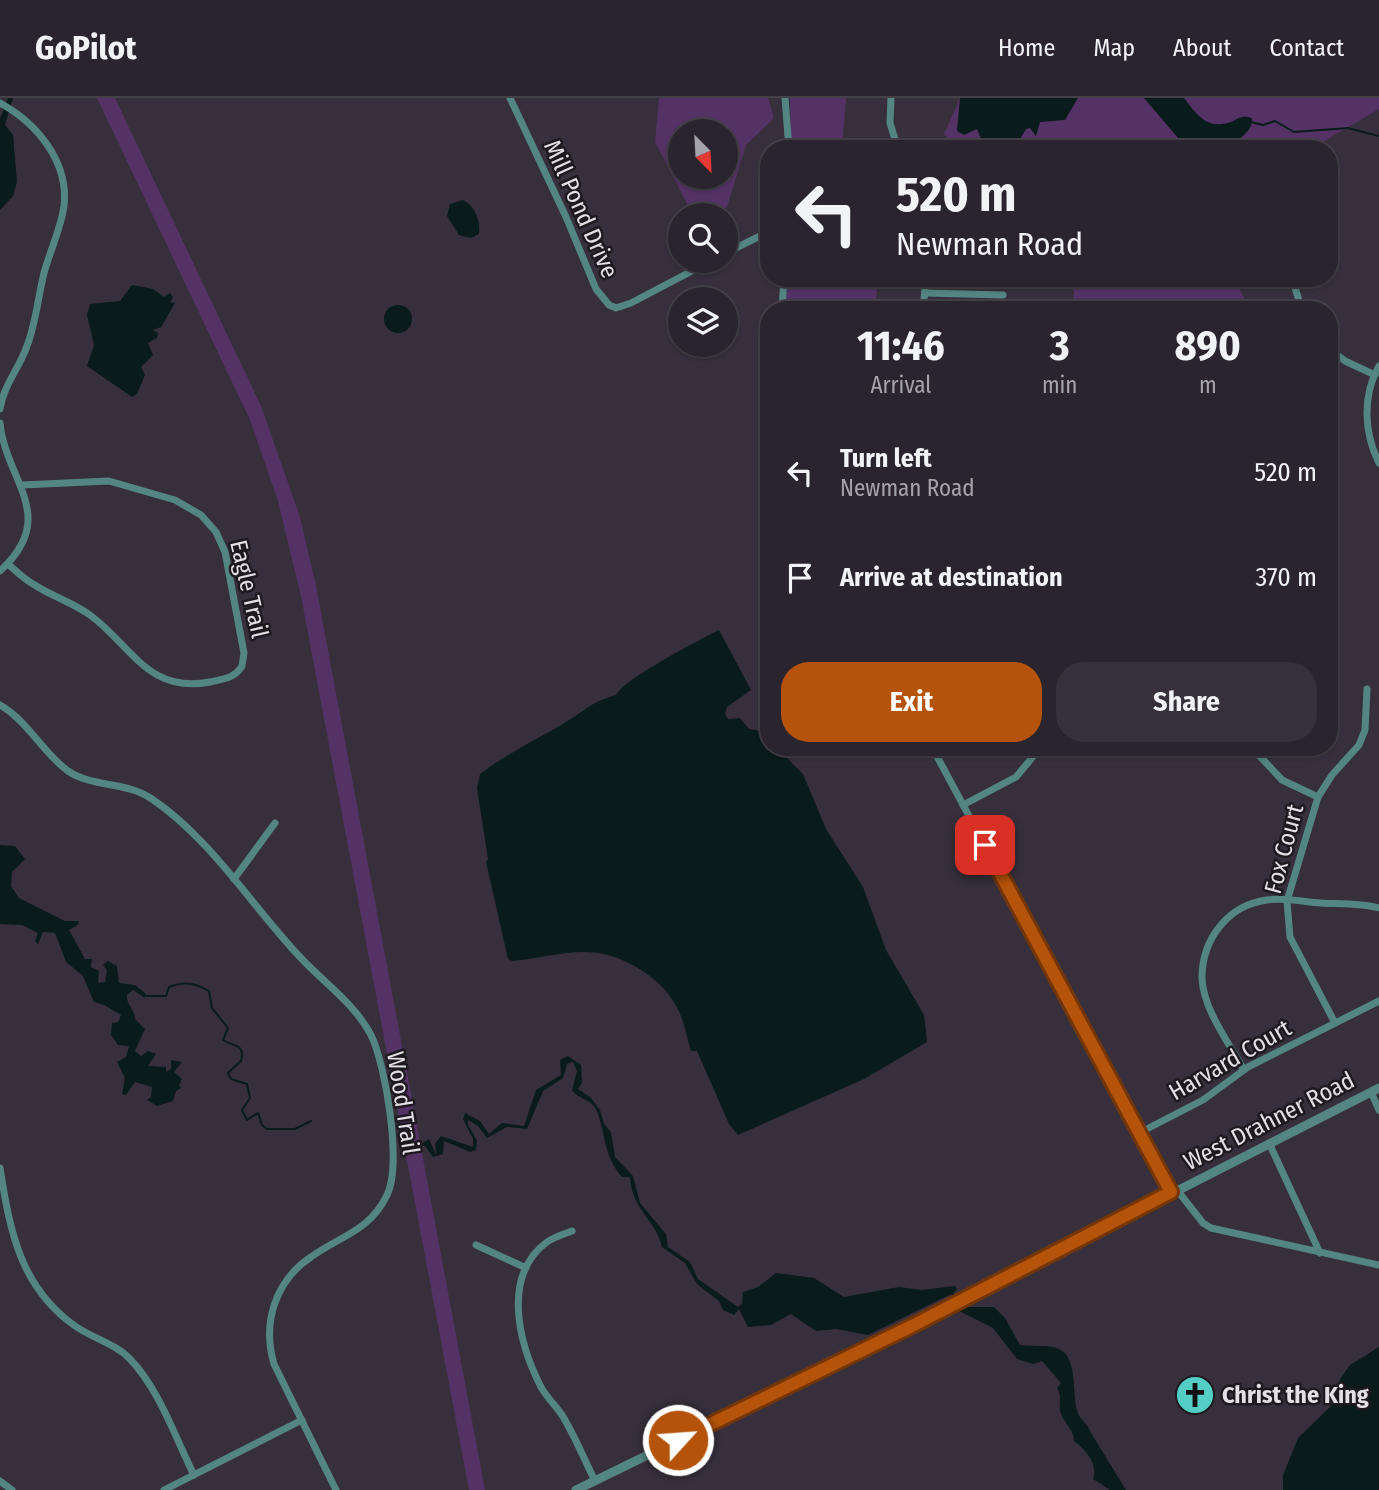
<!DOCTYPE html>
<style>
:root{--surface:#29242d;--page:#353039;--text:#f1f3f6;--muted:#a5a4aa;--line:#454149;--accent:#b45309}
body{margin:0;font-family:"Fira Sans Condensed",sans-serif;background:var(--page);color:var(--text);height:100vh;display:flex;flex-direction:column;font-size:26px;white-space:nowrap}
*{box-sizing:border-box;margin:0}
p{font-size:23px;color:var(--muted)}
.icon{flex:none;width:38px;height:38px;fill:none;stroke:currentColor;stroke-width:2;stroke-linecap:round;stroke-linejoin:round}
.map{position:relative;flex:1;overflow:hidden}
.side{position:absolute;left:760px;top:203px;width:578px;height:455px;display:flex;flex-direction:column;background:var(--surface);border-radius:28px;box-shadow:0 2px 5px #0004,0 0 0 2px var(--line)}
.side>*{flex:none}
.banner{position:absolute;left:760px;top:42px;width:578px;height:147px;border-radius:28px;box-shadow:0 2px 5px #0004,0 0 0 2px var(--line);background:#29242d;color:var(--text);overflow:hidden}
.needle{width:46px;rotate:156deg}
.controls{position:absolute;left:668px;top:21px;display:grid;gap:14px}
.controls a{display:grid;place-items:center;width:70px;height:70px;border-radius:50%;background:var(--surface);box-shadow:0 2px 5px #0004,0 0 0 2px var(--line);font-size:35px}
.pin{position:absolute;display:grid;place-items:center;width:60px;height:60px;color:#fff;margin:-30px;border-radius:14px;box-shadow:0 4px 10px #0006}
.me{position:absolute;width:77px;margin:-38px;rotate:64deg;stroke-linejoin:round;filter:drop-shadow(0 0 5px #0008)}
.turn{display:flex;align-items:center;gap:24px;height:147px;padding:0 21px;font-size:32px}
.turn .icon{width:91px;height:91px;stroke-width:2.5}
.turn b{display:block;font-size:49px;line-height:60px}
.eta{display:flex;justify-content:space-evenly;align-items:center;height:119px;text-align:center}
.eta b{font-size:42px;font-weight:700;line-height:49px}
.cta{display:flex;gap:14px;margin-top:auto;padding:14px 21px}
.cta a{flex:1;height:80px;border-radius:28px;background:var(--accent);color:#fff;font-size:28px;font-weight:700;line-height:80px;text-align:center}
.cta a+a{background:var(--page);color:var(--text)}
ul{padding:0;list-style:none}
li{display:flex;align-items:center;gap:21px;height:105px;padding:0 21px}
li div{flex:1}
li b{display:block;font-size:26px}
li em{font-style:normal}
header{display:flex;align-items:center;gap:42px;box-sizing:border-box;height:98px;padding:0 35px;background:var(--surface);border-bottom:2px solid var(--line)}
header strong{font-size:33px}
nav{display:flex;gap:38px;margin-inline-start:auto;font-size:24px}
.map>svg:first-child{display:block}
.green{fill:#543265;fill-rule:evenodd}
.water{fill:#091b1a}
.lines{fill:none;stroke-linecap:round;stroke-linejoin:round}
.stream{stroke:#091b1a;stroke-width:2}
.minor{stroke:#538582;stroke-width:7}
.tertiary{stroke:#538582;stroke-width:9}
.route-casing{stroke:#753606;stroke-width:18}
.route{stroke:#b45309;stroke-width:12}
.labels{text-anchor:middle;stroke-width:5;stroke-linejoin:round;paint-order:stroke}
.street-label{font-size:24px;fill:#e4dfe7;stroke:#1d191f}
.poi-label{font-size:24px;font-weight:bold;fill:#e4dfe7;stroke:#1d191f;text-anchor:start}
</style>
<header>
<strong>GoPilot</strong>
<nav><a>Home</a><a>Map</a><a>About</a><a>Contact</a></nav>
</header>
<div class="map">
<svg width="1379" height="1392" viewBox="0 0 1379 1392">
<rect width="100%" height="100%" fill="#37303c"/>
<g class="green">
<path d="M 97,0 L 115,0 L 261,308 L 300,419 L 316,488 L 485,1392 L 469,1392 L 301,498 L 278,403 L 250,322 Z"/>
<path d="M 659,0 L 768,0 L 774,20 L 746,47 L 727,109 L 713,117 L 693,117 L 655,44 ZM 726,33 L 726,79 L 681,79 L 681,33 Z"/>
<path d="M 790,0 L 846,0 L 842,51 L 791,51 Z"/>
<path d="M 960,0 L 1379,0 L 1379,11 L 1311,51 L 959,51 L 944,36 Z"/>
<path d="M 786,180 L 878,180 L 875,212 L 785,212 Z"/>
<path d="M 1069,180 L 1234,180 L 1250,212 L 1072,212 L 1074,193 Z"/>
</g>
<g class="water">
<path d="M 8,0 L 13,0 L 5,27 L 13,37 L 17,84 L 13,98 L 0,112 L 0,20 Z"/>
<path d="M 960,0 L 1078,0 L 1065,22 L 1040,24 L 1036,38 L 1030,30 L 1026,31 L 1014,51 L 996,51 L 989,43 L 982,43 L 977,31 L 964,37 L 957,33 Z"/>
<path d="M 1144,0 L 1184,0 C 1197,17 1207,32 1231,24 C 1240,20 1241,17 1252,20 L 1251,28 C 1238,50 1206,58 1184,47 Z"/>
<path d="M 463,102 C 476,109 480,122 479,136 L 471,140 L 459,137 L 447,118 L 450,106 Z"/>
<path d="M 132,187 L 153,191 L 164,199 L 170,195 L 173,199 L 170,204 L 175,205 L 161,229 L 153,232 L 158,235 L 157,240 L 148,245 L 153,257 L 141,269 L 145,277 L 137,296 L 132,299 L 87,268 L 94,247 L 87,217 L 90,206 L 120,203 Z"/>
<circle cx="398" cy="221" r="14"/>
<path d="M 719,532 L 751,592 L 727,609 L 725,616 L 728,621 L 740,620 L 749,631 L 763,633 L 768,640 L 768,649 L 776,649 L 803,676 L 826,731 L 863,789 L 886,852 L 924,917 L 927,944 L 864,981 L 738,1037 L 729,1026 L 697,953 L 691,953 C 686,938 685,923 676,908 C 667,891 654,880 638,870 C 592,842 561,858 512,863 L 508,861 L 486,764 L 488,761 L 477,690 L 480,676 C 510,653 543,639 574,619 C 592,607 595,603 616,597 C 624,581 699,542 719,532 Z"/>
<path d="M 0,747 L 15,748 L 25,761 L 12,774 L 11,788 L 19,800 L 65,823 L 79,823 L 78,827 L 69,832 L 85,861 L 92,861 L 91,869 L 99,873 L 98,885 L 105,884 L 107,872 L 103,867 L 108,863 L 117,868 L 119,885 L 135,887 L 146,896 L 145,900 L 133,892 L 127,897 C 126,907 136,913 135,921 L 145,931 L 135,953 L 141,958 L 148,953 L 156,956 L 148,968 L 166,969 L 166,974 L 171,971 L 171,962 L 182,964 L 174,974 L 182,981 L 179,987 L 181,990 L 176,993 L 173,1003 L 157,1008 L 147,1002 L 151,999 L 152,989 L 135,984 L 126,997 L 122,996 L 125,980 L 117,964 L 126,959 L 129,948 L 118,947 L 111,937 L 112,925 L 118,924 L 121,917 L 104,907 L 94,904 L 83,878 L 66,864 L 55,835 L 43,834 L 38,846 L 35,843 L 38,835 L 22,827 L 0,826 Z"/>
<path d="M 568,958 L 581,967 L 582,985 L 578,991 L 590,999 L 600,1012 L 604,1026 L 611,1034 L 615,1059 L 633,1078 L 640,1105 L 666,1136 L 668,1149 L 690,1164 L 698,1181 L 738,1209 L 742,1206 L 743,1194 L 758,1189 L 776,1175 L 814,1180 L 844,1199 L 899,1189 L 922,1192 L 955,1188 L 957,1191 L 953,1195 L 961,1209 L 994,1209 L 1005,1220 L 1020,1247 C 1031,1249 1049,1246 1059,1251 C 1078,1260 1072,1295 1077,1312 C 1079,1322 1088,1325 1091,1335 L 1126,1392 L 1110,1392 L 1093,1381 C 1099,1367 1085,1351 1074,1343 C 1074,1330 1062,1324 1060,1312 C 1059,1302 1062,1299 1057,1290 L 1061,1285 L 1042,1263 L 1033,1266 L 1017,1261 L 993,1230 L 959,1213 L 951,1196 L 868,1237 L 836,1231 L 816,1233 L 791,1216 L 771,1227 L 748,1229 L 739,1211 L 734,1217 L 723,1212 L 719,1203 L 697,1186 L 685,1165 L 662,1149 C 656,1122 632,1112 630,1079 L 622,1079 C 604,1059 606,1038 597,1013 C 592,1001 578,1001 572,992 L 577,973 L 573,964 L 567,966 L 563,980 L 543,993 L 527,1031 L 507,1029 L 487,1040 L 478,1028 L 468,1022 L 468,1027 L 477,1042 L 476,1052 L 470,1054 L 444,1043 L 443,1056 L 433,1059 L 425,1048 L 420,1047 L 429,1041 L 436,1057 L 435,1046 L 441,1038 L 473,1049 L 473,1041 L 463,1021 L 465,1015 L 480,1023 L 489,1036 L 502,1025 L 524,1028 L 536,992 L 561,977 L 560,962 Z"/>
<path d="M 1379,1249 L 1379,1392 L 1283,1392 L 1283,1377 L 1298,1340 L 1334,1305 L 1340,1281 L 1350,1267 Z"/>
</g>
<g class="lines">
<g class="stream">
<path d="M 1251,24 L 1263,27 L 1275,23 L 1294,34 L 1348,30 L 1379,38"/>
<path d="M 146,898 L 166,898 L 169,889 C 185,883 195,885 209,893 L 212,910 L 228,930 L 223,942 C 232,949 246,945 241,963 L 228,975 L 231,981 L 247,986 L 250,1000 L 242,1012 L 247,1022 L 258,1015 L 262,1027 L 267,1031 L 295,1031 L 311,1023"/>
</g>
<g class="minor">
<path d="M 510,0 L 566,119 L 596,191 L 609,207 L 616,210 L 631,205 L 711,163"/>
<path d="M 785,0 L 789,51"/>
<path d="M 891,0 L 890,25 L 898,51"/>
<path d="M 0,5 C 37,25 69,64 64,108 C 61,130 50,153 44,175 C 38,199 36,225 27,248 C 19,271 4,286 0,311"/>
<path d="M 726,155 L 768,134"/>
<path d="M 1292,180 L 1302,212"/>
<path d="M 926,195 L 1003,197"/>
<path d="M 782,212 L 784,180"/>
<path d="M 923,212 L 926,180"/>
<path d="M 1328,250 L 1345,263 L 1375,277"/>
<path d="M 1379,268 C 1362,298 1364,335 1379,365"/>
<path d="M 0,325 C 6,384 60,418 0,473"/>
<path d="M 1328,403 L 1331,423 L 1328,434"/>
<path d="M 8,466 C 16,473 24,481 33,486 C 51,498 72,504 90,517 C 132,548 148,596 210,584 C 224,581 235,580 242,568 L 244,555 L 225,454 L 216,434 L 201,417 L 175,402 L 109,383 L 22,387"/>
<path d="M 0,607 C 28,623 42,654 68,673 C 93,690 126,683 152,701 C 211,741 251,807 300,859 C 323,884 355,906 371,937 C 386,968 402,1066 387,1097 C 370,1133 340,1138 311,1159 C 275,1183 262,1225 274,1266 L 336,1392"/>
<path d="M 932,649 L 1171,1094"/>
<path d="M 1256,654 L 1282,682 L 1318,699"/>
<path d="M 963,707 L 1016,679 L 1041,649"/>
<path d="M 234,781 L 275,725"/>
<path d="M 1335,925 L 1290,839 L 1287,803 L 1318,699 L 1332,677 L 1359,647 L 1365,632 L 1367,591"/>
<path d="M 1244,972 C 1229,945 1203,911 1202,880 C 1202,841 1228,807 1267,802 C 1284,799 1304,804 1321,805 C 1340,806 1361,805 1379,810"/>
<path d="M 1371,994 L 1379,1012"/>
<path d="M 1139,1035 L 1203,1002 L 1248,969 L 1379,903"/>
<path d="M 1269,1045 L 1320,1155"/>
<path d="M 0,1070 C 10,1133 20,1189 75,1228 C 92,1240 116,1246 130,1261 C 159,1291 175,1339 194,1377"/>
<path d="M 1177,1092 L 1203,1125 L 1211,1130 L 1379,1167"/>
<path d="M 572,1133 C 564,1136 554,1139 547,1144 C 501,1178 519,1246 541,1289 C 548,1302 560,1311 566,1324 C 577,1343 585,1363 595,1383"/>
<path d="M 476,1147 L 526,1170"/>
<path d="M 0,1383 L 12,1392"/>
<path d="M 164,1392 L 302,1322"/>
</g>
<path class="tertiary" d="M 576,1392 L 912,1228 L 1379,990"/>
</g>
<g class="lines">
<g class="route-casing">
<path id="route" d="M 678,1342 L 912,1228 L 1171,1094 L 985,747"/>
</g>
<use href="#route" class="route"/>
</g>
<defs>
<g id="church-disc" transform="scale(2.0125)"><circle r="9.5" fill="#54cdc7" stroke="#1d191f"/><path d="M-1.2-6h2.4v3.5h3.3v2.4h-3.3V6h-2.4V-.1h-3.3v-2.4h3.3Z" fill="#111"/></g>
</defs>
<g fill-rule="evenodd">
<use href="#church-disc" x="1195" y="1297"/>
</g>
<g class="labels">
<g class="street-label">
<text transform="translate(581 111) rotate(66)" y="8">Mill Pond Drive</text>
<text transform="translate(249 491) rotate(77)" y="8">Eagle Trail</text>
<text transform="translate(1284 751) rotate(-75)" y="8">Fox Court</text>
<text transform="translate(1230 962) rotate(-30)" y="8">Harvard Court</text>
<text transform="translate(403 1005) rotate(81)" y="8">Wood Trail</text>
<text transform="translate(1269 1023) rotate(-27)" y="8">West Drahner Road</text>
</g>
<g class="poi-label">
<text x="1222" y="1305">Christ the King</text>
</g>
</g>
</svg>
<div class="controls">
<a><svg class="needle" viewBox="-14 -14 28 28"><path d="M0-13l5 13h-10z" fill="#e53935"/><path d="M0 13l5-13h-10z" fill="#a5a4aa"/></svg></a>
<a><svg class="icon" aria-label="search" viewBox="0 0 24 24"><circle cx="10" cy="10" r="6"/><path d="M15 15l6 6"/></svg></a>
<a><svg class="icon" aria-label="layers" viewBox="0 0 24 24"><path d="M12 4l9 5-9 5-9-5zM3 14l9 5 9-5"/></svg></a>
</div>
<div class="pin" style="left:985px;top:747px;background:#d93025"><svg class="icon" aria-label="arrive" viewBox="0 0 24 24"><path d="M6 21V4h12l-3 4 3 4H6"/></svg></div>
<svg class="me" style="left:678px;top:1342px" viewBox="-20 -20 40 40"><circle r="17" fill="#b45309" stroke="#fff" stroke-width="3"/><path d="M0-11L8 9 0 5-8 9z" fill="#fff"/></svg>
<div class="banner">
<div class="turn"><svg class="icon" aria-label="left" viewBox="0 0 24 24"><path d="M17 20v-9H6M10 6l-5 5 5 5"/></svg><div><b>520 m</b>Newman Road</div></div>
</div>
<section class="side">
<div class="eta">
<div><b>11:46</b><p>Arrival</p></div>
<div><b>3</b><p>min</p></div>
<div><b>890</b><p>m</p></div>
</div>
<ul>
<li><svg class="icon" aria-label="left" viewBox="0 0 24 24"><path d="M17 20v-9H6M10 6l-5 5 5 5"/></svg><div><b>Turn left</b><p>Newman Road</p></div><em>520 m</em></li>
<li><svg class="icon" aria-label="arrive" viewBox="0 0 24 24"><path d="M6 21V4h12l-3 4 3 4H6"/></svg><div><b>Arrive at destination</b></div><em>370 m</em></li>
</ul>
<div class="cta"><a>Exit</a><a>Share</a></div>
</section>
</div>
